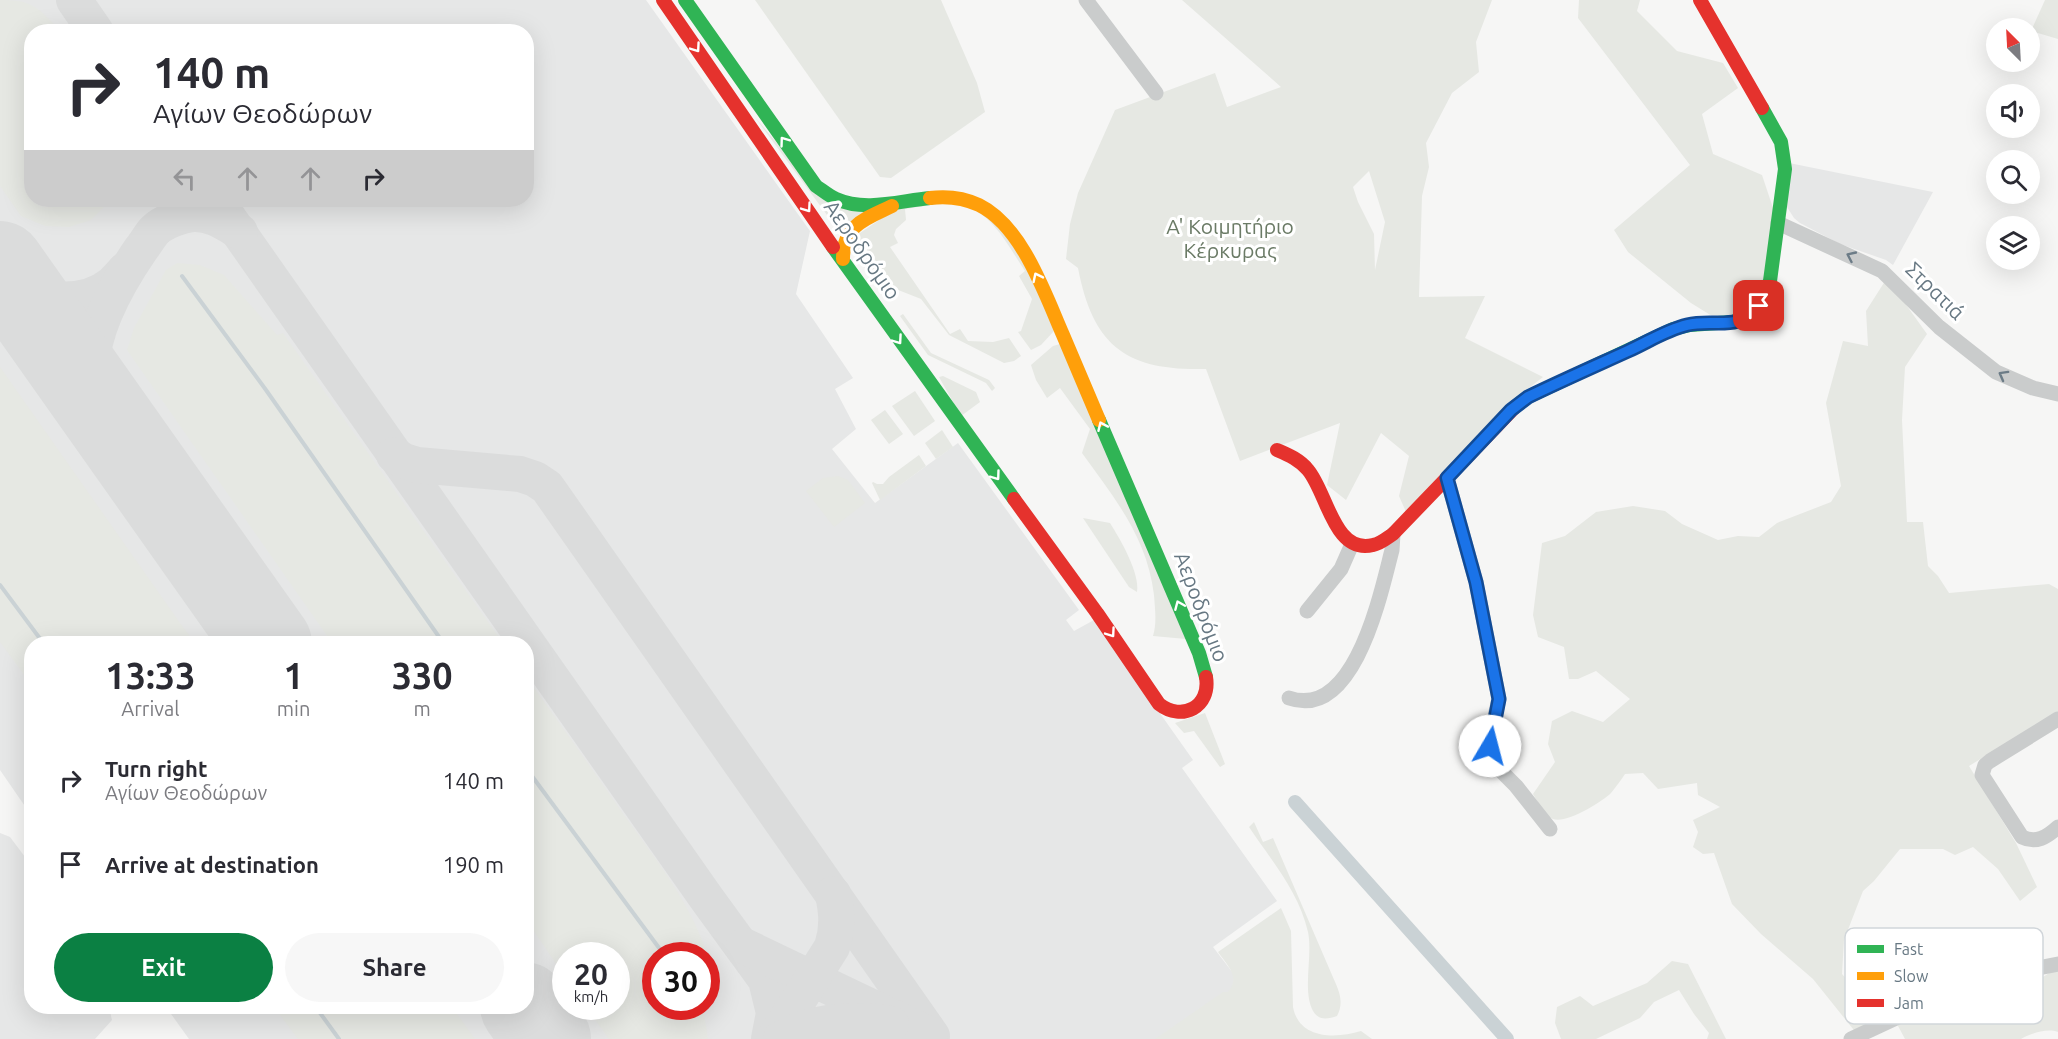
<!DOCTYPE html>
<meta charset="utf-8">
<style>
:root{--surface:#fff;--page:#f7f7f7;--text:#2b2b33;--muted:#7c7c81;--accent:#0b8043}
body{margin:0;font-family:Ubuntu,sans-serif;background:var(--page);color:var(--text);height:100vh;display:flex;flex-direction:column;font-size:22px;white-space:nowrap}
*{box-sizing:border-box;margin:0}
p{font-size:20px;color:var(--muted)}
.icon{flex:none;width:33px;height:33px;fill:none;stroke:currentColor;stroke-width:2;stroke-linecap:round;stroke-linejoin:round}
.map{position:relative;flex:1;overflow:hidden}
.drawer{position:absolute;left:24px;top:636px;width:510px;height:378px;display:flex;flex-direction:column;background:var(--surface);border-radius:24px;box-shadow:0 6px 24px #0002}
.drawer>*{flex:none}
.guide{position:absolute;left:24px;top:24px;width:510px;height:183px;border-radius:24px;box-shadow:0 6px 24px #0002;background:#fff;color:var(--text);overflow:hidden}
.needle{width:39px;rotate:336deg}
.buttons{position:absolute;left:1986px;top:18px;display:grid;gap:12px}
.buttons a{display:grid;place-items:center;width:54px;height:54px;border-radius:50%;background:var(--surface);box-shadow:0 6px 24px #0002;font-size:30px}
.speed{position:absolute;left:552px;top:942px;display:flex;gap:12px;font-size:30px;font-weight:700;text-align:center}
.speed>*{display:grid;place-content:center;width:78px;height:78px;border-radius:50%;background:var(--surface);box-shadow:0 6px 24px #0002;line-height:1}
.speed small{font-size:15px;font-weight:400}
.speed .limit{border:9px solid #d22;background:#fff;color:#111}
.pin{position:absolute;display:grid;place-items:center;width:51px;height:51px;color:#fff;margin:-26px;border-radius:12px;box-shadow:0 3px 9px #0006}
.me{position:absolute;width:66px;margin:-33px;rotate:8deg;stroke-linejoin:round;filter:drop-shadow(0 0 4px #0008)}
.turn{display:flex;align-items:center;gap:21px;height:126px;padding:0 30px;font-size:27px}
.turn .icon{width:78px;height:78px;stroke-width:2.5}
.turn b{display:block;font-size:42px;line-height:51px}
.lanes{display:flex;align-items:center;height:57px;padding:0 30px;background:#0003;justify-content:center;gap:30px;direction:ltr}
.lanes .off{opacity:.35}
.eta{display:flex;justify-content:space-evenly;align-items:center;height:102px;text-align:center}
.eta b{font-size:36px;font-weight:600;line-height:42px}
.primary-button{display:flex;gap:12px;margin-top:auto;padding:12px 30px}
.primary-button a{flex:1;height:69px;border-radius:36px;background:var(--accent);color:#fff;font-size:24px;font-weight:600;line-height:69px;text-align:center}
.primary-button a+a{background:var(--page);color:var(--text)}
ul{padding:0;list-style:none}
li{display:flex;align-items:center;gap:18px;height:84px;padding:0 30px}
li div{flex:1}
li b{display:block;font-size:22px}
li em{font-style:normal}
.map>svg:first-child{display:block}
.built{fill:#e6e7e7;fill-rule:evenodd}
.green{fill:#e6e8e3;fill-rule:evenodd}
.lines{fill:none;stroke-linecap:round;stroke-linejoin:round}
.stream{stroke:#cad2d5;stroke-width:4}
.canal{stroke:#cad2d5;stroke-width:14}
.taxiway{stroke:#dbdcdc;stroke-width:36}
.runway{stroke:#dbdcdc;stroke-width:88}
.street{stroke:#cacccc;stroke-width:15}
.fast{stroke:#30b455;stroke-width:14}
.slow{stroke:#ff9f0a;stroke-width:14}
.jam{stroke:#e5322d;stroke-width:14}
.oneway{stroke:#fff}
.oneway2{stroke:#6c7c87}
.route-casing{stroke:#114b97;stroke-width:15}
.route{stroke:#1a73e8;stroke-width:10}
.labels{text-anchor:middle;stroke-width:6;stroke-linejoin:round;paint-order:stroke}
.park-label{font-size:21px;fill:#6b7b66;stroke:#fff}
.street-label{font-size:21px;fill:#677883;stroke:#fff}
.key{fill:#fff;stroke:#d1d6da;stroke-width:1.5}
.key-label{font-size:16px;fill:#677883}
</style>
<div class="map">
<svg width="2058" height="1039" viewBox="0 0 2058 1039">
<rect width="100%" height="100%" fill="#f6f6f5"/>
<g class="built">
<path d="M 0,0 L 646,0 L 810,231 L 796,294 L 853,378 L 835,389 L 856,429 L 832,449 L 875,503 L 958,443 L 1079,610 L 1066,620 L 1074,631 L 1094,620 L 1193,760 L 1182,768 L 1277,901 L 1213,947 L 1233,973 L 1234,981 L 1232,987 L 1260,1039 L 189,1039 L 166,1007 L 526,1006 L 526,644 L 32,644 L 31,815 L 0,770 ZM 32,32 L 526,32 L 526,200 L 32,200 ZM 566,956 L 616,956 L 616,1006 L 566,1006 ZM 656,956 L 706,956 L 706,1006 L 656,1006 Z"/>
<path d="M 1789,163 L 1933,192 L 1893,265 L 1886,260 L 1840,244 L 1800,223 L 1794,218 L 1787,207 Z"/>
<path d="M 0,833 L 10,837 L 31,865 L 32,1006 L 109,1007 L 112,1020 L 95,1039 L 0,1039 Z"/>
</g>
<g class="green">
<path d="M 0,0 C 35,0 37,8 61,31 L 32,32 L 32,200 L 111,200 L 91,220 L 69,227 L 45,226 L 21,216 L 0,186 Z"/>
<path d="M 755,0 L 941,0 L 977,83 L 985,112 L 891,178 L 880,177 Z"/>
<path d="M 1182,0 L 1492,0 L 1476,42 L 1479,72 L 1452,93 L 1426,143 L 1429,167 L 1422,196 L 1419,297 L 1485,296 L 1465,338 L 1543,377 L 1507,405 L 1406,512 L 1399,496 L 1409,456 L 1381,433 L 1346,500 L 1327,485 L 1340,423 L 1240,461 L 1206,369 C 1126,371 1093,346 1078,268 L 1066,259 L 1070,224 L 1078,193 L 1115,110 L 1215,73 L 1227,107 L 1281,87 ZM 1369,171 L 1385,222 L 1375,270 L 1374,234 L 1358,202 L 1353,187 Z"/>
<path d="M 1579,0 L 1640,0 L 1637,11 L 1677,51 L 1723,63 L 1738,88 L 1702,114 L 1713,154 L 1762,175 L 1778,223 L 1770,281 L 1725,324 L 1691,303 L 1628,252 L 1614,230 L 1690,165 L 1578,18 Z"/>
<path d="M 2045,0 L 2058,0 L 2058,39 L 2031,31 Z"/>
<path d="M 754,116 L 822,196 L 875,210 L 841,234 Z"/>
<path d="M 950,200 C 960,202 972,203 981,208 C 1009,226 1044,299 1054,331 L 1041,345 L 1031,350 L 1018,332 L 1021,331 L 1032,299 L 1019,276 L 1025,271 C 1006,243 990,206 952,204 C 937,203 921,207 905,209 L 906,220 L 896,229 L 894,235 L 898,243 L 890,247 L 950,334 L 960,329 L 968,341 L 993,342 L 1009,338 L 1021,356 L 1014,361 L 1004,363 L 949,335 L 921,299 L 873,280 L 851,248 L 852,242 L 857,235 L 897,208 Z"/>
<path d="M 177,263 L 200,265 L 224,275 L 277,335 L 283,333 L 503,643 L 332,643 L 127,350 L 134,328 L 166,270 Z"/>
<path d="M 1887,278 L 1927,334 L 1905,367 L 1902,420 L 1907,522 L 1923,522 L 1928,566 L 1938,576 L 1949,593 L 2049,584 L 2058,589 L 2058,712 L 1969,766 L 2016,843 L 2037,887 L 2020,901 L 1998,869 L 1973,847 L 1955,855 L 1943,849 L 1900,849 L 1874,881 L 1863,891 L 1844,940 L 1842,974 L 1864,999 L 1890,1015 L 1991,983 L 2010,983 L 2024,990 L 2052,971 L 2058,969 L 2058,1032 C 2047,1028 2032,1033 2021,1039 L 1905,1039 L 1897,1024 L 1857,1034 L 1813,979 L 1761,934 L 1732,904 L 1714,853 L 1703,854 L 1693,847 L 1698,832 L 1693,820 L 1720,807 L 1698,795 L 1697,783 L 1658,789 L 1643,773 L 1625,774 C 1621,780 1616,787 1611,793 C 1602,802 1566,824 1553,819 C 1544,816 1538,802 1533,794 L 1555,762 L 1548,744 L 1552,721 L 1572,711 L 1603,722 L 1630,699 L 1596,671 L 1578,679 L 1569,679 L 1564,647 L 1538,637 L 1533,615 L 1542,543 L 1565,536 L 1596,512 L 1633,506 L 1665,511 L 1682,524 L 1718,540 L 1738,536 L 1759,537 L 1777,523 L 1831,502 L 1841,486 L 1826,403 L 1843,341 L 1868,346 L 1866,311 Z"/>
<path d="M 903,314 L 931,353 L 989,380 L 995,388 L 992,391 L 986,383 L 928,355 L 900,316 Z"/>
<path d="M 1060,344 L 1186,639 L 1153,636 C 1157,623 1155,609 1154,595 C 1147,537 1115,499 1082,453 L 1090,429 L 1060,388 L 1047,398 L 1036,380 L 1031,365 L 1053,346 Z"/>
<path d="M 0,367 L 180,623 L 195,643 L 32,644 L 31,684 L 0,642 Z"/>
<path d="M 943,376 L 976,392 L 980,402 L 961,416 L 939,377 Z"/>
<path d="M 915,391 L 935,421 L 914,436 L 892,406 Z"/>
<path d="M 885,410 L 903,434 L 889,444 L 871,420 Z"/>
<path d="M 942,430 L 953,447 L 936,459 L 925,443 Z"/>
<path d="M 919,455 L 926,466 L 880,500 L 872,483 L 873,482 L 877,484 L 883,484 L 889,477 Z"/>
<path d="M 838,476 L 848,480 L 865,503 L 834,527 L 806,491 L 823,478 Z"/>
<path d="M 1083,518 L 1110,523 C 1120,539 1140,573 1137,592 L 1129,587 Z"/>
<path d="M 526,677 C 559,722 592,769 624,815 C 654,857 702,917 710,969 L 707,969 L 706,956 L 656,956 L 656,1006 L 703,1007 L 708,1039 L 609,1039 L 586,1007 L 616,1006 L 616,956 L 566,956 L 565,977 L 527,921 Z"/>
<path d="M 1205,713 L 1225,764 L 1220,767 L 1194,731 L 1184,733 L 1175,723 Z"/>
<path d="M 1254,822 L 1263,842 L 1273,838 L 1332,975 C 1338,989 1345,1001 1337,1016 C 1328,1019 1319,1021 1313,1011 C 1302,991 1313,955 1308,932 C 1299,892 1271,860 1249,827 Z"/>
<path d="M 1281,908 L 1291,931 L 1293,1007 C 1299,1039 1335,1039 1361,1031 L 1372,1039 L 1155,1039 L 1223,992 L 1228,992 C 1241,977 1227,965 1218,952 Z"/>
<path d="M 1672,961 L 1688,964 L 1726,1039 L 1707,1039 L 1709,1033 L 1694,1014 L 1679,990 L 1654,1002 L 1640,1018 L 1596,1039 L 1561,1039 L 1555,1023 L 1557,1007 L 1580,996 L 1593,1006 L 1647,983 Z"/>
<path d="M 274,1007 L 452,1007 L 475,1039 L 298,1039 Z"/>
</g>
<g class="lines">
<g class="stream">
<path d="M 182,276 L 266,390 L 444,644"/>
<path d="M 0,585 L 44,644"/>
<path d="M 526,768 L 665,956"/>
<path d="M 315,1006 L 339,1039"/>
</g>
<path class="canal" d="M 1295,802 L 1507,1039"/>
<g class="taxiway">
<path d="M 74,0 L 96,32"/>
<path d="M 216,200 L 707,899 L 766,980 L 774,1013 L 769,1039"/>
<path d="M 1,267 C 7,273 12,279 18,284 C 44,304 86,305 112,284 C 116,280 121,275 125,270"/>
<path d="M 100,407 C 96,396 91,384 91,371 C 92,328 117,284 141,249 C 146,243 150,235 155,230 C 163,222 182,215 193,214 C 211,213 225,223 240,232"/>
<path d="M 394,455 L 404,461 L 417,465 L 520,474 L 535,479 L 547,487 L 932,1036"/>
<path d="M 744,946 L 930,1035"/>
<path d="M 774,1039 L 832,947 C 838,928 837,913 833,894"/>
<path d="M 781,1039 C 815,1020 852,1018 891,1024"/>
</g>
<g class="runway">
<path d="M 0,265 L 268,644"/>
<path d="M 524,1006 L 547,1039"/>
</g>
<g class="street">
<path d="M 1086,0 L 1156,93"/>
<path d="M 1778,223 L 1882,271 L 1939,327 L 1996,372 L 2033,388 L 2058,394"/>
<path d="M 1447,478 L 1476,582 L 1499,699 L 1491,733 L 1492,757 L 1497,767 L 1516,786 L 1550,829"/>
<path d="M 1307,611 L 1341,569 L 1352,544"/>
<path d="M 1289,698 C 1355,721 1381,592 1392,550 L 1393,534"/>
<path d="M 2058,719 L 1990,761 L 1985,765 L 1982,775 L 2022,837 C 2036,844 2047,837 2058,827"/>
<path d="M 1851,1039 L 1969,984 L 1997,976 L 2058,964"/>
</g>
<g class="fast">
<path d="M 685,0 L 816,186 C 822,190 829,196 836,199 C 865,212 899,201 930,198"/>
<path d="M 833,247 L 1014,499"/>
<path d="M 1516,406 L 1528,397 L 1673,329 L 1690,325 L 1732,322 L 1743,319 L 1753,312 L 1762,300 L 1770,281 L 1785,169 L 1781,142 L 1762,108"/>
<path d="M 1099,420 L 1199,653 L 1206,677"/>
</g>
<g class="slow">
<path d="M 930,198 C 946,196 964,198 979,205 C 1022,226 1045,294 1063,335 C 1075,363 1087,392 1099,420"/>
<path d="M 843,259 C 843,225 865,219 892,206"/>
</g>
<g class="jam">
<path d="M 663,0 L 833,247"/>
<path d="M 1700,0 L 1762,108"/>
<path d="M 1277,450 C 1289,455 1300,460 1308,470 C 1327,492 1334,555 1373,545 C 1380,544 1387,538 1393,534 L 1516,406"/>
<path d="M 1014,499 L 1097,613 L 1159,704 C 1182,722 1211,707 1206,677"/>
</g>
</g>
<defs><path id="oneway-chevron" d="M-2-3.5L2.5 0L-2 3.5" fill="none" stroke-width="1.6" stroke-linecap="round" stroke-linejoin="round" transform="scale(1.5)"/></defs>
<g class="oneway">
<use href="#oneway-chevron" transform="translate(696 48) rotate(55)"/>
<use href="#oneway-chevron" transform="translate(784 141) rotate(-126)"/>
<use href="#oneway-chevron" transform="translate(807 208) rotate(55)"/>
<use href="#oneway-chevron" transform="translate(1037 277) rotate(-116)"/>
<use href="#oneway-chevron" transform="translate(898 340) rotate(55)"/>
<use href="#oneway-chevron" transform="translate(1102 426) rotate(-114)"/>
<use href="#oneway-chevron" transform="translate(996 476) rotate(54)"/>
<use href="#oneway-chevron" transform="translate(1179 605) rotate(-113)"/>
<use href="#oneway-chevron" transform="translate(1111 633) rotate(55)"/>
</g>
<g class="oneway2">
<use href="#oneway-chevron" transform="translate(1851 256) rotate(-155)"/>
<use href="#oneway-chevron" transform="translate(2003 375) rotate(-151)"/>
</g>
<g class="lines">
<g class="route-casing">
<path id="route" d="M 1490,746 L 1499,699 L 1476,582 L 1447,478 L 1511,410 L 1528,397 C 1561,381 1595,366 1628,351 C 1648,342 1666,330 1687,325 C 1716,318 1736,333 1759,306"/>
</g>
<use href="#route" class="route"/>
</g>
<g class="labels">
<g class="park-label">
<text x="1230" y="234">Α' Κοιμητήριο<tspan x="1230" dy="24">Κέρκυρας</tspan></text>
</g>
<g class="street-label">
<text transform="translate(862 250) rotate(55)" y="7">Αεροδρόμιο</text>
<text transform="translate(1935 291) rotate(44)" y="7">Στρατιά</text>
<text transform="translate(1201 607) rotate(69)" y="7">Αεροδρόμιο</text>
</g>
</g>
<rect x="1845" y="928" width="198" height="96" rx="9" class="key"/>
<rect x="1857" y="945" width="27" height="8" fill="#30b455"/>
<rect x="1857" y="972" width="27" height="8" fill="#ff9f0a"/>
<rect x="1857" y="999" width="27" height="8" fill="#e5322d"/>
<g class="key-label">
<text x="1894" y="955">Fast</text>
<text x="1894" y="982">Slow</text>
<text x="1894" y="1009">Jam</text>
</g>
</svg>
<div class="buttons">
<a><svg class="needle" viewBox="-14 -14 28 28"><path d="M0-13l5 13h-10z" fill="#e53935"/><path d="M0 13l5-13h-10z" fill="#7c7c81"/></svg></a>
<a><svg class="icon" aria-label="sound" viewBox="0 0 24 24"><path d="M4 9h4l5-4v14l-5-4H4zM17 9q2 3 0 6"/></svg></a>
<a><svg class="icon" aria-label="search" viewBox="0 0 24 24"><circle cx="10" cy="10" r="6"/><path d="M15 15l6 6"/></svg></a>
<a><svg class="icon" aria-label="layers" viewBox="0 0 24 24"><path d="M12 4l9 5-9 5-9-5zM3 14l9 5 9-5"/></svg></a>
</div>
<div class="speed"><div>20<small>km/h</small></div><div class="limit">30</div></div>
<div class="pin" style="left:1759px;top:306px;background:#d93025"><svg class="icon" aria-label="arrive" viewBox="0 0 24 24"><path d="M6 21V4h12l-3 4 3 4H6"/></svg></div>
<svg class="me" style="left:1490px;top:746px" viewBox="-20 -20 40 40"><circle r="19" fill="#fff"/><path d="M0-13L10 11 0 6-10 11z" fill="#1a73e8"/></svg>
<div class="guide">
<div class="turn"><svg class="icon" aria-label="right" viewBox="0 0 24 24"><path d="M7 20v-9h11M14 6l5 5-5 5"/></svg><div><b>140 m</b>Αγίων Θεοδώρων</div></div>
<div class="lanes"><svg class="icon off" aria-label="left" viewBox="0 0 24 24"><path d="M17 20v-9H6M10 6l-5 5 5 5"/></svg><svg class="icon off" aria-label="ahead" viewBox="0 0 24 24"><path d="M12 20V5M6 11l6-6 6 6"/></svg><svg class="icon off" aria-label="ahead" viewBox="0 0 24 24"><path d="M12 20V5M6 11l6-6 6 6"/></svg><svg class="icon" aria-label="right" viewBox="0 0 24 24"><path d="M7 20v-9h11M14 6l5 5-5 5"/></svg></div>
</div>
<section class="drawer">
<div class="eta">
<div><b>13:33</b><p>Arrival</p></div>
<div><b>1</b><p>min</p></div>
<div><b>330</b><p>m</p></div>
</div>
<ul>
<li><svg class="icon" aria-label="right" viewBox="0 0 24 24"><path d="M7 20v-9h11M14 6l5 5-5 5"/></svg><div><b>Turn right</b><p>Αγίων Θεοδώρων</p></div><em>140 m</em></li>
<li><svg class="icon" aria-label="arrive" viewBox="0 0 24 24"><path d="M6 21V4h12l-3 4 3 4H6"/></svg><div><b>Arrive at destination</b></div><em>190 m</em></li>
</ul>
<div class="primary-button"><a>Exit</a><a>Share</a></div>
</section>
</div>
